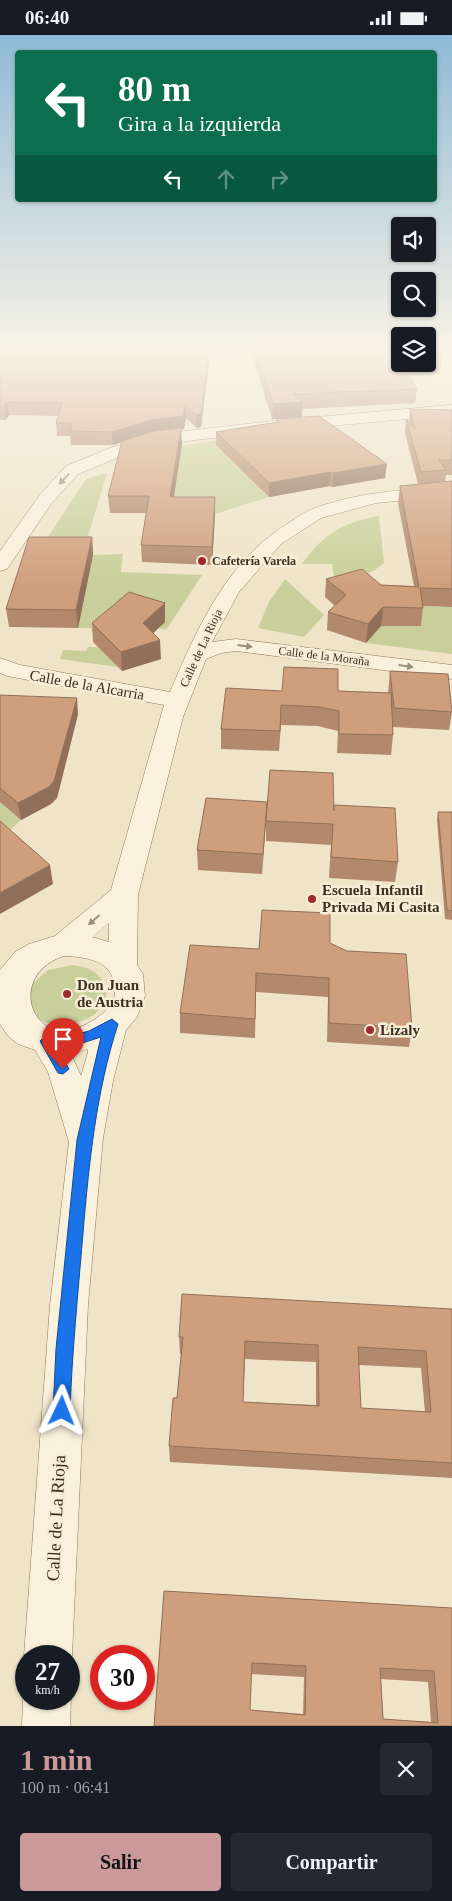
<!DOCTYPE html>
<html lang="es">
<meta charset="utf-8">
<style>
:root{--surface:#171b24;--page:#242831;--text:#f1f3f6;--muted:#9ea1a6;--accent:#cc999b}
body{margin:0;font-family:Georgia,serif;background:var(--page);color:var(--text);height:100vh;display:flex;flex-direction:column;font-size:19px;white-space:nowrap}
*{box-sizing:border-box;margin:0}
p{font-size:16px;color:var(--muted)}
.icon{flex:none;width:28px;height:28px;fill:none;stroke:currentColor;stroke-width:2;stroke-linecap:round;stroke-linejoin:round}
.map{position:relative;height:1691px;overflow:hidden}
.sheet{display:flex;flex-direction:column;background:var(--surface);flex:1}
.sheet>*{flex:none}
.banner{position:absolute;left:15px;top:15px;width:422px;height:152px;border-radius:5px;box-shadow:0 1px 4px #0004;background:#0b6e4f;color:#fff;overflow:hidden}
.buttons{position:absolute;left:391px;top:182px;display:grid;gap:10px}
.buttons a{display:grid;place-items:center;width:45px;height:45px;border-radius:5px;background:var(--surface);box-shadow:0 1px 4px #0004;font-size:25px}
.speed{position:absolute;left:15px;top:1610px;display:flex;gap:10px;font-size:25px;font-weight:700;text-align:center}
.speed>*{display:grid;place-content:center;width:65px;height:65px;border-radius:50%;background:var(--surface);box-shadow:0 1px 4px #0004;line-height:1}
.speed small{font-size:12px;font-weight:400}
.speed .limit{border:8px solid #d22;background:#fff;color:#111}
.pin{position:absolute;display:grid;place-items:center;width:42px;height:42px;color:#fff;margin:-51px -21px;border-radius:50% 50% 50% 0;rotate:-45deg;box-shadow:0 0 5px #0007}
.pin .icon{rotate:45deg}
.me{position:absolute;width:55px;margin:-28px;rotate:2deg;stroke-linejoin:round;filter:drop-shadow(0 0 4px #0008)}
.turn{display:flex;align-items:center;gap:18px;height:105px;padding:0 20px;font-size:22px}
.turn .icon{width:65px;height:65px;stroke-width:2.5}
.turn b{display:block;font-size:35px;line-height:42px}
.lanes{display:flex;align-items:center;height:48px;padding:0 20px;background:#0003;justify-content:center;gap:25px;direction:ltr}
.lanes .off{opacity:.35}
.round{display:grid;place-items:center;flex:none;width:52px;height:52px;border-radius:5px;background:var(--page)}
.overview{display:flex;align-items:center;justify-content:space-between;height:85px;padding:0 20px}
h1{font-size:30px;font-weight:700;line-height:38px;color:var(--accent)}
.button{display:flex;gap:10px;margin-top:auto;padding:10px 20px}
.button a{flex:1;height:58px;border-radius:5px;background:var(--accent);color:#111;font-size:20px;font-weight:700;line-height:58px;text-align:center}
.button a+a{background:var(--page);color:var(--text)}
.status{display:flex;justify-content:space-between;align-items:center;height:35px;padding:0 25px;background:var(--surface);direction:ltr}
.status svg{height:14px;fill:currentColor}
.map>svg:first-child{display:block}
.green{fill:#c9cf9b}
.lines{fill:none;stroke-linecap:round;stroke-linejoin:round}
.minor-casing{stroke:#8d765c;stroke-width:1}
.primary-casing{stroke:#5b4430;stroke-width:1}
.minor{fill:#faf1dc;fill-rule:evenodd}
.primary{fill:#f3d9a0;fill-rule:evenodd}
.wall{fill:#b2896c;fill-rule:evenodd}
.shaded-wall{fill:#916f58}
.building{fill:#cf9f7d;stroke:#916f58;fill-rule:evenodd}
.oneway{fill:#9c907e}
.route{fill:#1a73e8;stroke:#114b97}
.poi-dot{fill:#9e2a2b;stroke:#f7eed8;stroke-width:2}
.labels{text-anchor:middle;stroke-width:5;stroke-linejoin:round;paint-order:stroke}
.far-poi-label{font-size:12px;font-weight:bold;fill:#3d2e20;stroke:#f7eed8;text-anchor:start}
.far-street-label{font-size:12px;fill:#3d2e20;stroke:#f7eed8}
.street-label{font-size:15px;fill:#3d2e20;stroke:#f7eed8}
.poi-label{font-size:15px;font-weight:bold;fill:#3d2e20;stroke:#f7eed8;text-anchor:start}
.near-street-label{font-size:18px;fill:#3d2e20;stroke:#f7eed8}
</style>
<div class="status"><b>06:40</b><svg viewBox="0 0 49 12"><path d="M0 12V9h3v3zM5 12V6h3v6zM10 12V3h3v9zM15 12V0h3v12zM26 1h20v11H26zM47 4h2v5h-2z"/></svg></div>
<div class="map">
<svg width="452" height="1691" viewBox="0 0 452 1691">
<rect width="100%" height="100%" fill="#f0e4c8"/>
<g class="green">
<path d="M 225,404 L 229,408 L 216,411 L 222,416 L 229,415 L 266,441 L 250,444 L 256,450 L 263,449 L 261,455 L 269,462 L 215,479 L 196,479 L 171,486 L 181,411 Z"/>
<path d="M 107,438 L 84,514 L 41,513 L 86,444 Z"/>
<path d="M 379,481 L 384,528 C 369,542 354,541 334,541 L 332,529 L 302,529 C 323,499 344,487 379,481 Z"/>
<path d="M 123,519 L 121,537 L 202,540 L 166,595 L 159,593 L 91,597 L 92,593 L 78,593 L 93,520 Z"/>
<path d="M 285,544 L 324,580 L 304,602 L 258,593 L 269,567 Z"/>
<path d="M 417,571 L 452,572 L 452,619 L 366,608 L 375,598 L 370,596 Z"/>
<path d="M 88,612 L 109,612 L 118,632 L 60,624 L 63,615 L 86,616 Z"/>
<path d="M 0,767 L 21,785 L 2,803 L 0,803 Z"/>
<path d="M 73,930 C 86,932 98,935 104,949 C 121,988 34,1007 29,969 C 28,963 31,955 31,950 L 48,935 Z"/>
</g>
<g class="lines">
<g class="minor-casing">
<g id="minor">
<path d="M 452,370 L 452,380 L 263,397 L 154,410 L 122,421 L 78,439 L 51,469 L 7,534 L 0,536 L 0,516 L 39,461 L 66,431 L 110,413 L 152,400 L 263,387 Z"/>
<path d="M 452,451 L 452,461 L 376,468 L 321,483 L 281,509 L 239,557 L 212,607 L 236,604 L 452,630 L 452,644 L 236,616 L 221,618 L 206,624 L 183,682 L 138,860 L 137,930 L 143,939 L 145,961 L 137,982 L 126,995 L 113,1046 L 103,1103 L 88,1270 L 72,1621 L 69,1628 L 69,1621 L 26,1621 L 26,1625 L 24,1621 L 50,1270 L 69,1107 L 48,1037 L 35,1015 L 18,1009 L 8,1001 L 0,989 L 0,935 L 15,917 L 29,909 L 55,901 L 111,855 L 164,670 L 7,641 L 0,638 L 0,623 L 20,630 L 170,657 C 197,593 227,526 287,489 C 295,484 302,478 310,475 C 355,457 404,455 452,451 ZM 109,888 L 109,907 L 92,902 ZM 64,921 C 87,922 113,925 115,953 C 116,964 111,972 102,979 C 36,1032 0,941 64,921 ZM 88,1014 L 88,1017 L 81,1041 L 71,1019 Z"/>
<path d="M 26,1656 L 26,1664 L 69,1664 L 69,1658 L 71,1664 L 70,1691 L 22,1691 L 23,1664 Z"/>
</g>
</g>
<g class="primary-casing">
<g id="primary">
<path d="M 8,315 L 87,315 L 88,316 L 81,320 L 15,319 Z"/>
<path d="M 167,315 L 337,315 L 330,319 L 172,321 L 167,320 L 165,317 Z"/>
</g>
</g>
<use href="#minor" class="minor"/>
<use href="#primary" class="primary"/>
</g>
<g class="wall">
<path d="M 253,315 L 400,315 L 400,329 L 428,329 L 428,315 L 442,324 L 440,339 L 409,340 L 417,354 L 415,368 L 302,374 L 302,382 L 272,384 L 253,323 Z"/>
<path d="M 0,317 L 43,317 L 209,326 L 201,392 L 197,393 L 186,383 L 184,394 L 181,395 L 182,409 L 174,462 L 215,479 L 212,530 L 142,527 L 141,510 L 146,478 L 110,478 L 108,461 L 122,407 L 113,410 L 71,410 L 70,401 L 57,401 L 56,388 L 58,381 L 9,380 L 6,385 L 0,385 Z"/>
<path d="M 410,374 L 452,375 L 452,440 L 446,440 L 445,447 L 452,446 L 452,572 L 423,571 L 421,591 L 381,591 L 366,608 L 327,595 L 328,577 L 335,571 L 325,562 L 326,544 L 381,550 L 414,551 L 398,468 L 400,451 L 418,449 L 405,398 L 406,384 L 409,386 Z"/>
<path d="M 277,384 L 385,443 L 332,452 L 330,451 L 269,462 L 216,410 L 216,397 L 277,387 Z"/>
<path d="M 92,502 L 93,520 L 78,593 L 9,592 L 6,574 Z"/>
<path d="M 165,587 L 153,598 L 161,624 L 122,636 L 93,607 L 92,588 Z"/>
<path d="M 390,636 L 452,677 L 449,695 L 393,692 L 393,700 L 391,720 L 337,718 L 338,696 L 318,691 L 281,690 L 279,716 L 221,714 L 221,694 L 282,656 L 338,656 L 388,658 Z"/>
<path d="M 0,660 L 78,679 L 57,763 L 51,769 L 21,785 L 0,767 Z"/>
<path d="M 267,767 L 262,839 L 198,835 L 197,815 Z"/>
<path d="M 334,774 L 398,827 L 395,847 L 329,843 L 331,810 L 266,806 L 266,786 Z"/>
<path d="M 438,777 L 452,777 L 452,885 L 445,884 L 437,785 Z"/>
<path d="M 330,908 L 412,993 L 409,1012 L 327,1007 L 328,962 L 256,957 L 255,1003 L 180,998 L 180,978 L 259,914 Z"/>
<path d="M 452,1274 L 452,1443 L 170,1427 L 169,1411 L 177,1363 L 181,1319 L 180,1319 L 179,1302 ZM 245,1324 L 316,1327 L 316,1370 L 243,1367 ZM 359,1330 L 421,1333 L 425,1377 L 361,1373 Z"/>
<path d="M 164,1556 L 452,1573 L 452,1691 L 154,1691 ZM 251,1639 L 304,1642 L 303,1679 L 250,1675 ZM 381,1644 L 428,1647 L 431,1687 L 383,1684 Z"/>
</g>
<g class="shaded-wall">
<path d="M 209,315 L 209,326 L 201,392 L 197,393 L 196,380 Z"/>
<path d="M 7,367 L 9,380 L 6,385 L 4,372 Z"/>
<path d="M 303,367 L 302,382 L 272,384 L 273,369 Z"/>
<path d="M 185,369 L 186,383 L 184,394 L 181,395 L 182,409 L 171,479 L 152,398 L 113,410 L 112,397 Z"/>
<path d="M 387,429 L 385,443 L 332,452 L 333,438 Z"/>
<path d="M 331,437 L 330,451 L 269,462 L 269,448 Z"/>
<path d="M 215,462 L 215,479 L 212,530 L 212,512 Z"/>
<path d="M 92,502 L 93,520 L 78,593 L 76,575 Z"/>
<path d="M 165,568 L 165,587 L 144,607 L 143,588 Z"/>
<path d="M 383,572 L 381,591 L 366,608 L 368,589 Z"/>
<path d="M 160,605 L 161,624 L 122,636 L 121,617 Z"/>
<path d="M 77,663 L 78,679 L 57,763 L 51,769 L 21,785 L 18,768 Z"/>
<path d="M 267,767 L 266,787 L 262,839 L 263,819 Z"/>
<path d="M 50,830 L 53,849 L 0,879 L 0,858 Z"/>
</g>
<g class="building">
<path d="M 45,315 L 209,315 L 201,379 L 196,380 L 185,369 L 183,381 L 151,385 L 112,397 L 70,396 L 72,388 L 56,388 L 62,368 L 7,367 L 4,372 L 0,372 L 0,317 L 43,317 Z"/>
<path d="M 255,315 L 400,315 L 400,329 L 402,329 L 417,354 L 293,359 L 303,367 L 273,369 Z"/>
<path d="M 428,315 L 434,315 L 442,324 L 428,325 Z"/>
<path d="M 410,374 L 452,375 L 452,425 L 439,425 L 446,435 L 421,437 L 406,384 L 415,394 Z"/>
<path d="M 319,381 L 387,429 L 333,438 L 331,437 L 269,448 L 216,397 L 278,387 L 277,384 Z"/>
<path d="M 181,393 L 170,462 L 215,462 L 212,512 L 141,510 L 149,461 L 108,461 L 122,406 L 154,396 Z"/>
<path d="M 452,446 L 452,554 L 420,553 L 423,573 L 383,572 L 368,589 L 328,577 L 346,560 L 326,544 L 362,534 L 381,550 L 419,552 L 400,451 Z"/>
<path d="M 29,502 L 92,502 L 76,575 L 6,574 Z"/>
<path d="M 129,557 L 165,568 L 143,588 L 160,605 L 121,617 L 92,588 Z"/>
<path d="M 284,632 L 338,634 L 338,656 L 391,658 L 393,700 L 339,699 L 339,676 L 320,672 L 281,670 L 280,696 L 221,694 L 226,653 L 282,656 Z"/>
<path d="M 390,636 L 448,639 L 452,677 L 394,673 Z"/>
<path d="M 0,660 L 77,663 L 54,746 L 49,752 L 18,768 L 0,753 Z"/>
<path d="M 270,735 L 333,738 L 334,776 L 334,770 L 395,773 L 398,827 L 331,822 L 333,789 L 266,786 Z"/>
<path d="M 206,763 L 267,767 L 263,819 L 197,815 Z"/>
<path d="M 438,777 L 452,777 L 452,876 L 447,875 Z"/>
<path d="M 0,786 L 50,830 L 0,858 Z"/>
<path d="M 262,875 L 330,878 L 330,908 L 347,916 L 406,919 L 412,993 L 329,988 L 329,943 L 256,938 L 255,984 L 180,978 L 190,910 L 259,914 Z"/>
<path d="M 182,1259 L 452,1274 L 452,1428 L 169,1411 L 173,1363 L 177,1363 L 183,1302 L 179,1302 ZM 245,1306 L 318,1310 L 319,1371 L 243,1367 ZM 358,1312 L 426,1316 L 431,1377 L 361,1373 Z"/>
<path d="M 164,1556 L 452,1573 L 452,1691 L 154,1691 ZM 252,1628 L 306,1631 L 305,1680 L 250,1675 ZM 380,1633 L 434,1636 L 438,1688 L 383,1684 Z"/>
</g>
<defs><path id="oneway-solid" d="M-6-.8H1V-3.2L6.5 0L1 3.2V.8H-6Z" transform="scale(1.25)"/></defs>
<g class="oneway">
<use href="#oneway-solid" transform="translate(64 444) rotate(133)"/>
<use href="#oneway-solid" transform="translate(245 611) rotate(7)"/>
<use href="#oneway-solid" transform="translate(406 631) rotate(8)"/>
<use href="#oneway-solid" transform="translate(94 885) rotate(139)"/>
</g>
<linearGradient id="sky" x2="0" y2="1"><stop stop-color="#8fbad6"/><stop offset="0.57" stop-color="#f8f3e6"/><stop offset="1" stop-color="#f8f3e6" stop-opacity="0"/></linearGradient>
<rect width="452" height="551" fill="url(#sky)"/>
<path class="route" d="M 112,984 L 118,989 C 96,1057 89,1128 83,1198 C 78,1258 72,1317 70,1376 L 68,1382 L 62,1385 L 56,1382 L 53,1376 L 56,1314 L 77,1105 L 101,1002 L 70,1012 L 56,1011 L 69,1034 L 63,1039 L 58,1038 L 40,1006 L 46,1000 L 70,1001 L 89,996 Z"/>
<g class="poi-dot">
<circle cx="202" cy="526" r="5"/>
<circle cx="312" cy="864" r="5"/>
<circle cx="67" cy="959" r="5"/>
<circle cx="370" cy="995" r="5"/>
</g>
<g class="labels">
<g class="far-poi-label">
<text x="212" y="530">Cafetería Varela</text>
</g>
<g class="far-street-label">
<text transform="translate(201 613) rotate(-65)" y="4">Calle de La Rioja</text>
<text transform="translate(324 621) rotate(7)" y="4">Calle de la Moraña</text>
</g>
<g class="street-label">
<text transform="translate(87 650) rotate(10)" y="5">Calle de la Alcarria</text>
</g>
<g class="poi-label">
<text x="322" y="860">Escuela Infantil<tspan x="322" dy="17">Privada Mi Casita</tspan></text>
<text x="77" y="955">Don Juan<tspan x="77" dy="17">de Austria</tspan></text>
<text x="380" y="1000">Lizaly</text>
</g>
<g class="near-street-label">
<text transform="translate(56 1483) rotate(-87)" y="6">Calle de La Rioja</text>
</g>
</g>
</svg>
<div class="buttons">
<a><svg class="icon" aria-label="sound" viewBox="0 0 24 24"><path d="M4 9h4l5-4v14l-5-4H4zM17 9q2 3 0 6"/></svg></a>
<a><svg class="icon" aria-label="search" viewBox="0 0 24 24"><circle cx="10" cy="10" r="6"/><path d="M15 15l6 6"/></svg></a>
<a><svg class="icon" aria-label="layers" viewBox="0 0 24 24"><path d="M12 4l9 5-9 5-9-5zM3 14l9 5 9-5"/></svg></a>
</div>
<div class="speed"><div>27<small>km/h</small></div><div class="limit">30</div></div>
<div class="pin" style="left:63px;top:1034px;background:#d93025"><svg class="icon" aria-label="arrive" viewBox="0 0 24 24"><path d="M6 21V4h12l-3 4 3 4H6"/></svg></div>
<svg class="me" style="left:62px;top:1376px" viewBox="-20 -20 40 40"><path d="M0-17L14 15 0 8-14 15z" fill="#1a73e8" stroke="#fff" stroke-width="4"/></svg>
<div class="banner">
<div class="turn"><svg class="icon" aria-label="left" viewBox="0 0 24 24"><path d="M17 20v-9H6M10 6l-5 5 5 5"/></svg><div><b>80 m</b>Gira a la izquierda</div></div>
<div class="lanes"><svg class="icon" aria-label="left" viewBox="0 0 24 24"><path d="M17 20v-9H6M10 6l-5 5 5 5"/></svg><svg class="icon off" aria-label="ahead" viewBox="0 0 24 24"><path d="M12 20V5M6 11l6-6 6 6"/></svg><svg class="icon off" aria-label="right" viewBox="0 0 24 24"><path d="M7 20v-9h11M14 6l5 5-5 5"/></svg></div>
</div>
</div>
<section class="sheet">
<div class="overview"><div><h1>1 min</h1><p>100 m · 06:41</p></div><a class="round"><svg class="icon" aria-label="close" viewBox="0 0 24 24"><path d="M6 6l12 12M18 6L6 18"/></svg></a></div>
<div class="button"><a>Salir</a><a>Compartir</a></div>
</section>
